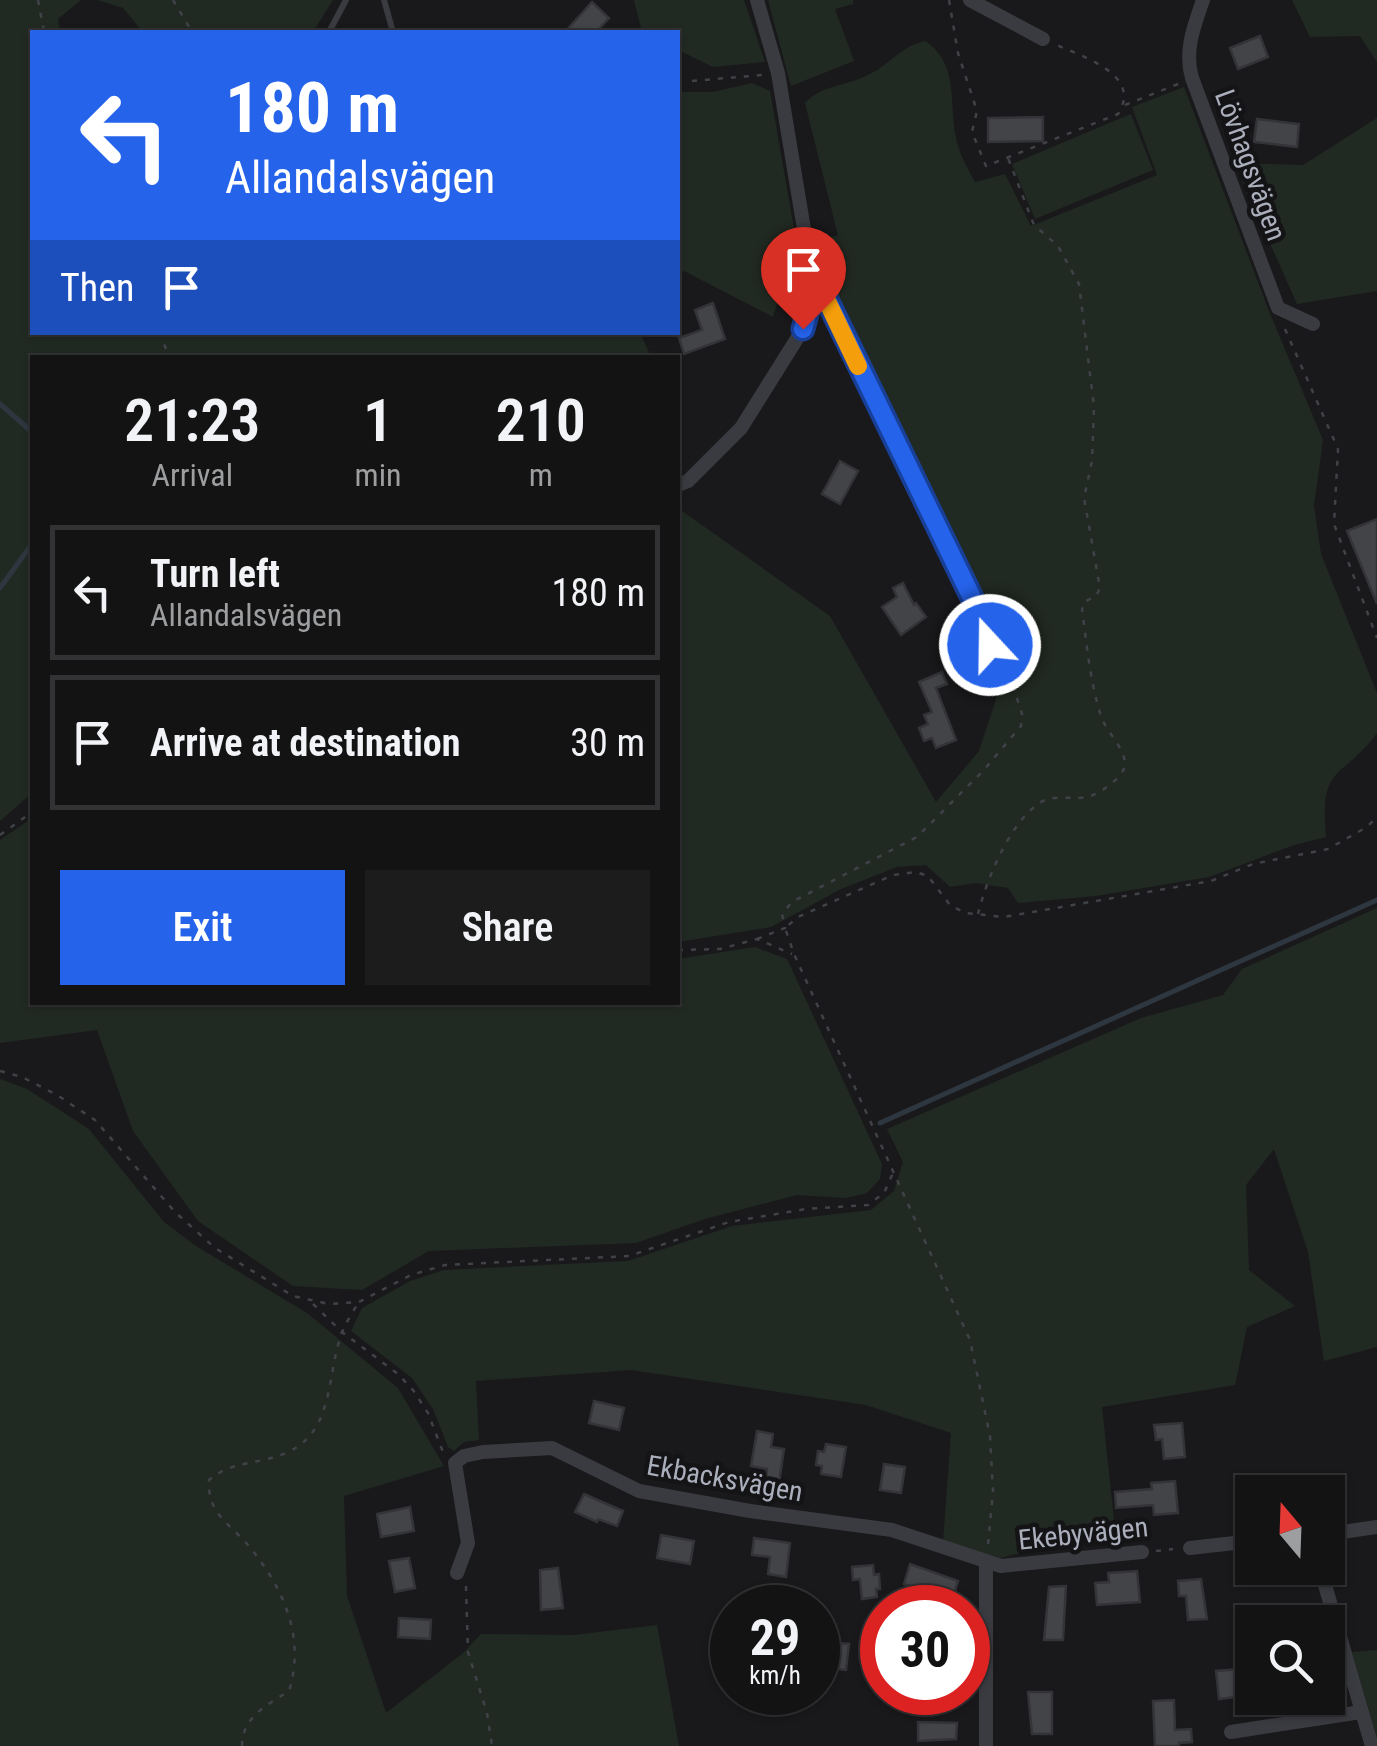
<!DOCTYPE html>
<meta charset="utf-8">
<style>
:root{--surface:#131314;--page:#1c1c1d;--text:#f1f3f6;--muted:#9d9ea0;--line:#323234;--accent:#2563eb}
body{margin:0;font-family:"Roboto Condensed",sans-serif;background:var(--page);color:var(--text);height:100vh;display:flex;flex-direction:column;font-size:38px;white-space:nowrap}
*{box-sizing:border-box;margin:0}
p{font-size:32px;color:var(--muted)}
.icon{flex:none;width:55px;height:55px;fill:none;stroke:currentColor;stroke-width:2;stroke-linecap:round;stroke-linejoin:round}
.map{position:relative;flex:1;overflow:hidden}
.sheet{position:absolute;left:30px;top:355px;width:650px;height:650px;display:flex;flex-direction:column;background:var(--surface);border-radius:0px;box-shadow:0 2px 8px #0004,0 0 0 2px var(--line)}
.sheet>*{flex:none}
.banner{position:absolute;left:30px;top:30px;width:650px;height:305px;border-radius:0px;box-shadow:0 2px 8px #0004,0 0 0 2px var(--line);background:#2563eb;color:#fff;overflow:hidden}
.needle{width:65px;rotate:341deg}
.controls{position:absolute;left:1235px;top:1475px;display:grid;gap:20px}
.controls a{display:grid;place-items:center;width:110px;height:110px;border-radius:0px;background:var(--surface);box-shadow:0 2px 8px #0004,0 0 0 2px var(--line);font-size:50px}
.speed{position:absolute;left:710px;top:1585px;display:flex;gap:20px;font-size:50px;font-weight:700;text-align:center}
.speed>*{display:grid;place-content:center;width:130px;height:130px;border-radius:50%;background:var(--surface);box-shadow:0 2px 8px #0004,0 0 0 2px var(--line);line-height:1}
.speed small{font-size:25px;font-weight:400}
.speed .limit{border:15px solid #d22;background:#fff;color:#111}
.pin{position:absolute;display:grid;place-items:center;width:85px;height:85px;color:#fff;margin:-102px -42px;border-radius:50% 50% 50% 0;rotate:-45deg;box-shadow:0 0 10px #0007}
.pin .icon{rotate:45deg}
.me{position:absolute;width:110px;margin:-55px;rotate:339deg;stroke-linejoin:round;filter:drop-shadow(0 0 8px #0008)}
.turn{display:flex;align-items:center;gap:35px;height:210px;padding:0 30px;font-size:45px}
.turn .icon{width:130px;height:130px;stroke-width:2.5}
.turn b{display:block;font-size:70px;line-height:85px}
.then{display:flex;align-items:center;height:95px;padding:0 30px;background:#0003;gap:20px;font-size:38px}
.eta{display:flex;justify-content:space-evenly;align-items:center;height:170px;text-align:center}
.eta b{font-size:60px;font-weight:600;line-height:70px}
.action{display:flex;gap:20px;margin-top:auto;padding:20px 30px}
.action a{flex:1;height:115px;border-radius:0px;background:var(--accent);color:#fff;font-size:40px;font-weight:600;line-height:115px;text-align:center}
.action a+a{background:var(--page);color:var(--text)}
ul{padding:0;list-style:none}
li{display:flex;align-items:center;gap:30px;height:135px;margin:0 20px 15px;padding:0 10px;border:5px solid var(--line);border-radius:0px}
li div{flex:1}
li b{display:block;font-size:38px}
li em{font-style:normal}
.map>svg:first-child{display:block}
.green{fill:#212a22}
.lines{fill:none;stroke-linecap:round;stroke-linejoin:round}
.stream{stroke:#2e3740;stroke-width:5}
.building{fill:#434448;stroke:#333338;stroke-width:2.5}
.path{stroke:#404248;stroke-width:2.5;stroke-dasharray:5 8;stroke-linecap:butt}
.lane{stroke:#3a3b41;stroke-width:6}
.street{stroke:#3a3b41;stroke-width:14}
.route-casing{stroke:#184099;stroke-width:25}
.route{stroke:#2563eb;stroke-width:18}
.slow{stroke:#f59e0b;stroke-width:18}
.labels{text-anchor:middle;stroke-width:9;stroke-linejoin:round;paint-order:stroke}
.street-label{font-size:28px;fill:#abafbc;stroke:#141417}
</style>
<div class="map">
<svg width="1377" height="1746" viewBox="0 0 1377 1746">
<rect width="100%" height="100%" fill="#19191b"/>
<g class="green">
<path d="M 0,0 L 81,0 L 58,19 L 60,32 L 32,32 L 32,332 L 640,332 L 651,357 L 32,358 L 32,793 L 0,821 Z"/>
<path d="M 97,0 L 333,0 L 313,32 L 143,32 L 123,8 Z"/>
<path d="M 634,0 L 744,0 L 765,62 L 713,67 L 678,50 L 678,32 L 642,32 Z"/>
<path d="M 768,0 L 853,0 L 853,4 L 835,9 L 854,61 L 791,86 Z"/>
<path d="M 1292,0 L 1377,0 L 1377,62 L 1360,36 L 1310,37 Z"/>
<path d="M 925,41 C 962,65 947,110 958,145 C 961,158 969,170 975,182 L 1005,174 L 1031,226 L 1157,175 L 1132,107 L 1184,87 L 1269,311 L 1323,440 L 1314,506 L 1321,554 L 1377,693 L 1377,733 C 1342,781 1319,762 1326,837 L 1294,845 L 1209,877 L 1096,896 L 1018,903 L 1008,888 L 976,883 L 950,887 L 926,865 L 897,867 L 841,889 L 771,927 L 678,942 L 678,508 L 830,616 L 936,802 L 979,751 L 1003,678 L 992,655 L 1001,649 L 820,267 L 814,242 L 838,235 L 805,103 C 823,84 848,86 870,74 C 890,64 903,45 925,41 Z"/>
<path d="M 752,83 L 770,91 L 796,240 L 773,317 L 684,271 L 678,276 L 678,92 L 713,92 Z"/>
<path d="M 1131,114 L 1153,170 L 1035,219 L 1012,164 Z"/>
<path d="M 1377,118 L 1377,291 L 1297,304 L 1234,163 L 1303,165 Z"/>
<path d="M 32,818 L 32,1002 L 678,1002 L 678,959 L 755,947 L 787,959 L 882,1164 L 880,1179 L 867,1193 L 846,1198 L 797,1195 L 705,1219 L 636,1243 L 429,1251 L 362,1290 L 293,1286 L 198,1221 L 133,1131 L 97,1030 L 0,1043 L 0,840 Z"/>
<path d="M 1377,908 L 1377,1347 L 1324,1361 L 1308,1252 L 1274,1149 L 1246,1185 L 1249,1270 L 1295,1306 L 1247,1327 L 1235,1385 L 1102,1407 L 1115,1529 L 1000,1558 L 943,1542 L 951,1433 L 866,1405 L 631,1370 L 476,1381 L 479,1440 L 464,1442 L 454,1451 L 448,1447 L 433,1409 L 412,1378 L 351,1331 L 362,1308 L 410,1281 L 444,1270 L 628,1261 L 732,1226 L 871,1210 L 894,1191 L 903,1162 L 887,1129 L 1141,1018 L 1223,995 L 1242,969 Z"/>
<path d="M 0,1079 L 27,1089 L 89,1129 L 164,1222 L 196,1246 L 307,1313 L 398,1388 L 444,1466 L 344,1496 L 347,1596 L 386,1713 L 463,1653 L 481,1634 L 574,1635 L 657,1625 L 679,1746 L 0,1746 Z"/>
<path d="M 1377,1650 L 1377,1737 L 1352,1652 Z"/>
</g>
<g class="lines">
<g class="stream">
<path d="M 0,404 L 32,432"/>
<path d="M 0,588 L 32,544"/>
<path d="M 880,1123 L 1377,900"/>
</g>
</g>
<g class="building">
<path d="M 592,2 L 609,18 L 596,32 L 565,32 Z"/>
<path d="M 1260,36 L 1268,57 L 1238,69 L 1230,48 Z"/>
<path d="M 1043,117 L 1043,141 L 988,142 L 988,118 Z"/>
<path d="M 1257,119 L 1299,124 L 1297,147 L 1254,142 Z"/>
<path d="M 713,303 L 725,339 L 684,354 L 679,338 L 702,330 L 695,310 Z"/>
<path d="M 840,461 L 858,471 L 840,504 L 822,494 Z"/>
<path d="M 1377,519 L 1377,604 L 1347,531 Z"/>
<path d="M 903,583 L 914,605 L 916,603 L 926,617 L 901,635 L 882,607 L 897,597 L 893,588 Z"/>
<path d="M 942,672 L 947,684 L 936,688 L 956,740 L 936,748 L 932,738 L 924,741 L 919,728 L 928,724 L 924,715 L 932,712 L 919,682 Z"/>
<path d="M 594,1401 L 624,1408 L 619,1430 L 589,1423 Z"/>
<path d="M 1182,1423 L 1185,1457 L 1164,1459 L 1162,1439 L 1156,1440 L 1154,1425 Z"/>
<path d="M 757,1431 L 773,1434 L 771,1447 L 784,1449 L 779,1483 L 785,1483 L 783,1498 L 764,1496 L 767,1469 L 751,1466 Z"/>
<path d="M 826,1444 L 846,1447 L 841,1477 L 821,1474 L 822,1466 L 816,1465 L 818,1451 L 824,1452 Z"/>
<path d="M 884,1464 L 905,1467 L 901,1493 L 880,1490 Z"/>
<path d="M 1175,1481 L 1178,1513 L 1154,1515 L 1153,1505 L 1116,1508 L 1115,1492 L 1152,1489 L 1151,1483 Z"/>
<path d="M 584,1494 L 623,1511 L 617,1526 L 598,1519 L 597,1522 L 575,1512 Z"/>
<path d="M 410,1507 L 414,1531 L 381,1537 L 377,1514 Z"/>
<path d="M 661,1535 L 694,1541 L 690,1564 L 657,1558 Z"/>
<path d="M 754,1538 L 790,1543 L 786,1577 L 768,1574 L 770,1557 L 752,1555 Z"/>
<path d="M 409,1558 L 415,1588 L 395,1592 L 389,1561 Z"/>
<path d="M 910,1564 L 958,1581 L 951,1604 L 922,1595 L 924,1590 L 904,1584 Z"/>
<path d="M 873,1565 L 874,1575 L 879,1574 L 880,1589 L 876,1589 L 877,1597 L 862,1599 L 860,1579 L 853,1580 L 852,1567 Z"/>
<path d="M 558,1568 L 563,1608 L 541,1610 L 540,1570 Z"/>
<path d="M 1137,1571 L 1140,1602 L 1097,1605 L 1095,1583 L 1109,1582 L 1108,1573 Z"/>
<path d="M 1201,1579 L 1207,1619 L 1188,1620 L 1186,1596 L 1179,1596 L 1178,1581 Z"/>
<path d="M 1066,1586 L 1063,1640 L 1044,1640 L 1049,1587 Z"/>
<path d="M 399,1618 L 431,1620 L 430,1639 L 398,1637 Z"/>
<path d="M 826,1642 L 849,1644 L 846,1670 L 824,1668 Z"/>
<path d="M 1252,1668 L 1252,1695 L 1219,1699 L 1216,1671 Z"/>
<path d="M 1028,1692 L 1052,1692 L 1052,1734 L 1032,1734 Z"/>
<path d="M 1174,1700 L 1175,1730 L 1191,1729 L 1192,1742 L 1179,1743 L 1179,1746 L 1155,1746 L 1153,1701 Z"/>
<path d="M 918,1722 L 957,1723 L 956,1739 L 918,1741 Z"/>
</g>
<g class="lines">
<g class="path">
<path d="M 38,0 L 44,32"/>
<path d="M 173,0 L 192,32"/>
<path d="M 949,0 L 958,53 L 977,111 L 972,132 L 986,166 L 1118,114 C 1143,75 1083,57 1057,45"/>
<path d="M 692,81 L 762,75"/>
<path d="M 1125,105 L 1178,84"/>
<path d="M 1285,329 L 1338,449 L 1334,524 L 1377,638"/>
<path d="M 160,332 L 169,358"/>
<path d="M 0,835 L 32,812"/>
<path d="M 978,914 C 986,881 1010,821 1041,802 C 1056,794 1072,800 1087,797 C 1098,795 1125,777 1125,764 C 1124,746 1106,732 1101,716 C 1090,682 1087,645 1082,610 L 1084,602 L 1096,596 L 1100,588 L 1084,498 L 1092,461 L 1094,407 L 1079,284 L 1058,246 L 1034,225 L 1008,158"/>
<path d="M 757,939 L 785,928 L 782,914 L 792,902 L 917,837 L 983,771 L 1021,726 L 1022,714 L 1014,689 L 998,659"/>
<path d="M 678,950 L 720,949 L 757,939 L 792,954"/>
<path d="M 0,1071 L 22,1077 L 57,1095 L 95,1120 L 175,1212 L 215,1248 L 293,1296 L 329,1304 L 359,1302 L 411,1275 L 445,1265 L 629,1256 L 729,1222 L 806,1209 L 868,1205 L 884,1193 L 893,1173"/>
<path d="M 313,1304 L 342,1332 L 398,1374 L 413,1390 L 428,1413 L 443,1452"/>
<path d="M 988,1544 L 993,1492 L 990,1436 L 970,1340 L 794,954 L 785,928 L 798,917 L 893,875 L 916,872 L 928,876 L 950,905 L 965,913 L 1004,917 L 1211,881 L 1253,864 L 1328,849 L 1367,827 L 1377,817"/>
<path d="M 1156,1551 L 1173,1549"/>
<path d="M 466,1586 L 468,1652 L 487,1713 L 492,1746"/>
<path d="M 242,1746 C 242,1717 267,1705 289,1691 C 306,1637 283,1587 248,1545 C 229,1523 207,1513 209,1480 C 232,1460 260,1465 288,1452 C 336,1430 326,1371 343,1330 C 347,1321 353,1312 358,1303"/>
</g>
<g class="lane">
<path d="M 384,0 L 393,32"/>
<path d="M 329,32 L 346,0"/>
</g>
<g class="street">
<path d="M 970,0 L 1043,39"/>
<path d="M 1203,0 C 1194,26 1184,51 1192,78 L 1278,308 L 1313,324"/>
<path d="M 815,275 L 976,607 L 989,645"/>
<path d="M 678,485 L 688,481 L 741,428 L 803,329 L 814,289 L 778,73 L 757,0"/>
<path d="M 1328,1534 L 1377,1527"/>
<path d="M 1190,1548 L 1252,1541"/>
<path d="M 986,1562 L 986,1746"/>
<path d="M 1320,1568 L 1372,1746"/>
<path d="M 457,1573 L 468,1543 L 455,1463 L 464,1456 L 483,1452 L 552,1448 L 639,1491 L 750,1511 L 892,1530 L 1001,1566 L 1142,1552"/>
<path d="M 1231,1732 L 1361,1712"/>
</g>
</g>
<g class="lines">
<g class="route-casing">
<path id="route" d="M 803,329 L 814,289 L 813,271 L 976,606 L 990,645"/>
</g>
<use href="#route" class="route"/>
<path class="slow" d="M 817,280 L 858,366"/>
</g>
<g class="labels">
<g class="street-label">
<text transform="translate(1251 165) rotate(70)" y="10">Lövhagsvägen</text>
<text transform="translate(725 1478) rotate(10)" y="10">Ekbacksvägen</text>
<text transform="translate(1083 1533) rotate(-6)" y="10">Ekebyvägen</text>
</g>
</g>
</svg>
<div class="controls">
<a><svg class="needle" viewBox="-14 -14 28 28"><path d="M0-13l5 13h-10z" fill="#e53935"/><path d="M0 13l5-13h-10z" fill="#9d9ea0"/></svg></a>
<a><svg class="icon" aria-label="search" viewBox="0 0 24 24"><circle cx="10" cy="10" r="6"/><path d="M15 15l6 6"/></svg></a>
</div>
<div class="speed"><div>29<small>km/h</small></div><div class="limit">30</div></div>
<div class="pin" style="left:803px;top:329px;background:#d93025"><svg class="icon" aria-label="arrive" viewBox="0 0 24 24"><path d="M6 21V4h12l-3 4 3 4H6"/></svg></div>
<svg class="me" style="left:990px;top:645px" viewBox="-20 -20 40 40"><circle r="17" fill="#2563eb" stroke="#fff" stroke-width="3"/><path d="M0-11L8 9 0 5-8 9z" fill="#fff"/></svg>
<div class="banner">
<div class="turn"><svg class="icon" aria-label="left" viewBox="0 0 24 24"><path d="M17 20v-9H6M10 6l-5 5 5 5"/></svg><div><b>180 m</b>Allandalsvägen</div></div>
<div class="then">Then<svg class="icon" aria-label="arrive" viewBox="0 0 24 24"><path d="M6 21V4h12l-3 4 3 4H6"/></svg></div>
</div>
<section class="sheet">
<div class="eta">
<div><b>21:23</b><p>Arrival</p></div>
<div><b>1</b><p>min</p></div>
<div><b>210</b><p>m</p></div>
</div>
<ul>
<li><svg class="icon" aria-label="left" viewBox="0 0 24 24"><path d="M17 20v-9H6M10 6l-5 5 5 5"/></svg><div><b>Turn left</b><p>Allandalsvägen</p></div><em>180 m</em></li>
<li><svg class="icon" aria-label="arrive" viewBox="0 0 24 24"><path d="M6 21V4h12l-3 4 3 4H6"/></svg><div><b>Arrive at destination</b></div><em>30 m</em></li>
</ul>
<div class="action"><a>Exit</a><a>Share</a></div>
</section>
</div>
